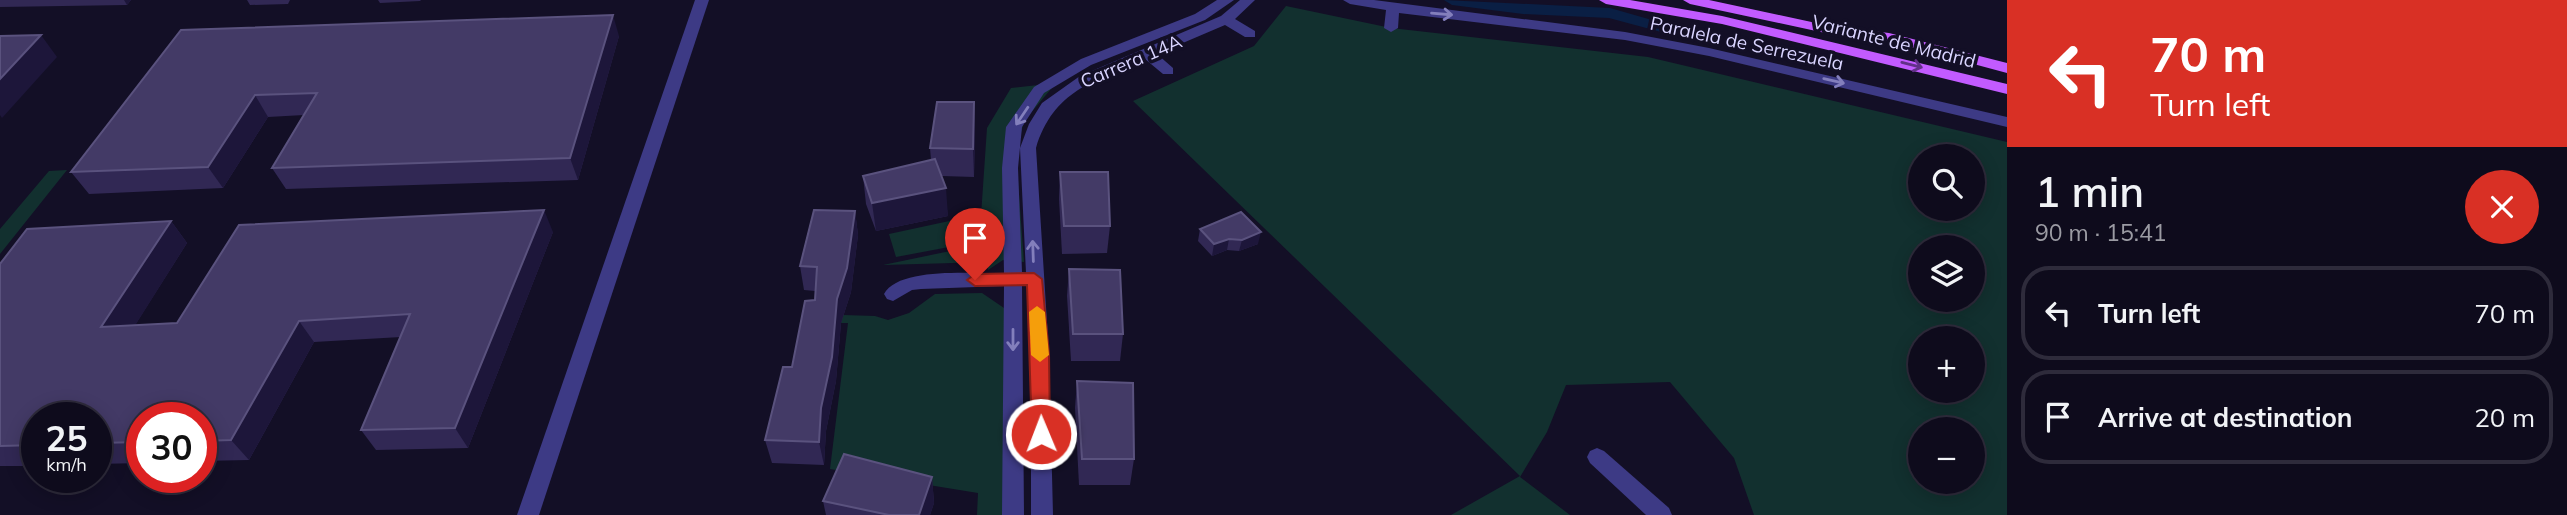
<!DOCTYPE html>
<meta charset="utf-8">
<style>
:root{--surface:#0e0b1c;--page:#171425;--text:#f1f3f6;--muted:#9b9ba3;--line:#2e2b3b}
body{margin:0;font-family:Mulish,sans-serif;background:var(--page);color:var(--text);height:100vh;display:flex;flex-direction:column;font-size:26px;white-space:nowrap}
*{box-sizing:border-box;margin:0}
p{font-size:23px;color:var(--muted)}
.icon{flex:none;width:38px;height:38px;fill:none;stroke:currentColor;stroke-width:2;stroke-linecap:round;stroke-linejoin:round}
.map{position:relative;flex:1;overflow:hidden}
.side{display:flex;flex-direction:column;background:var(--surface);width:560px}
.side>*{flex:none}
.banner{background:#d93025;color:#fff;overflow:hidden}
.buttons{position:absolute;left:1908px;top:144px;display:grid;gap:14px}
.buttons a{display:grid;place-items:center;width:77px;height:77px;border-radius:50%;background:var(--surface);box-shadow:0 4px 18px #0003,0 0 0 2px var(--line);font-size:35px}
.speed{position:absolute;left:21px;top:402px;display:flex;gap:14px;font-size:35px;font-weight:700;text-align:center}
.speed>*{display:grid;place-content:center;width:91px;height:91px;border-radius:50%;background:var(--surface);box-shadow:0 4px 18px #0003,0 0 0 2px var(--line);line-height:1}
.speed small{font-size:18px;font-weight:400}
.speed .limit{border:10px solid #d22;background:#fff;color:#111}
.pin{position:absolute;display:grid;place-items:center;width:60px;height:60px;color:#fff;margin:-72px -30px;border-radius:50% 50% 50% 0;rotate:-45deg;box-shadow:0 0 7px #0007}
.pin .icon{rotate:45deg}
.me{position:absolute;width:77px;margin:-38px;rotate:359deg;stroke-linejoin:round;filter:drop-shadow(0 0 5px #0008)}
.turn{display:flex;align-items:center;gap:24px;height:147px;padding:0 28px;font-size:32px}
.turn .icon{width:91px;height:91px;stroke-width:2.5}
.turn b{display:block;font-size:49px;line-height:60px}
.round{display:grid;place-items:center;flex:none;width:74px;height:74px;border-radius:37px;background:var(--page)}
.headline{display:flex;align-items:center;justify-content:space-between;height:119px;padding:0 28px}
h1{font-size:42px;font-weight:600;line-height:52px}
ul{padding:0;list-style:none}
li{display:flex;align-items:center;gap:21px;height:94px;margin:0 14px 10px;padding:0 14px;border:4px solid var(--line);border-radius:28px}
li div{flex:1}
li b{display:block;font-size:26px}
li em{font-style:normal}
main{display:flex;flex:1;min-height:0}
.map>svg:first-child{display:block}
.green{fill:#12302f;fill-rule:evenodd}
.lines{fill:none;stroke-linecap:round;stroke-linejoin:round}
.canal{fill:#0a1f44;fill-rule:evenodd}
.minor{fill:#3d3a85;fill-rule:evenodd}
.major{fill:#c25bff;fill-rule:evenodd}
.wall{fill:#312854}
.shaded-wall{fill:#1d163a}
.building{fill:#433a66;stroke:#5a527e;stroke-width:2}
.oneway{stroke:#837fbc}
.oneway2{stroke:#623188}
.route{fill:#d93025;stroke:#8d1f18;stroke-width:2}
.slow{fill:#f59e0b}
.labels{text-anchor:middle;stroke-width:7;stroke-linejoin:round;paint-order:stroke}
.street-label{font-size:19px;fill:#d9d4ff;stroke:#130f26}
</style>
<main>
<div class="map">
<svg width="2007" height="515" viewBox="0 0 2007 515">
<rect width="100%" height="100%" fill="#130f26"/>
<g class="green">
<path d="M 1286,6 L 1391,28 L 1648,57 L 2007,142 L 2007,515 L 1754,515 L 1734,458 L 1670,382 L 1566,385 L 1547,432 L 1520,477 L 1570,515 L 1451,515 L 1520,476 L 1133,101 L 1254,46 ZM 1920,156 L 1972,156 L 1972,208 L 1920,208 ZM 1920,247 L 1972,247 L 1972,299 L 1920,299 ZM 1920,338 L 1972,338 L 1972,390 L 1920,390 ZM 1920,429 L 1972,429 L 1972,481 L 1920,481 Z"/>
<path d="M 1056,83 L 1024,121 L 1016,153 L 1024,262 L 1003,260 L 988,270 L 988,262 L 883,265 L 979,245 L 987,128 L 1011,88 Z"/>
<path d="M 67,170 L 0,254 L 0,229 L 49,171 Z"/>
<path d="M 954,220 L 965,244 L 896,257 L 889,234 Z"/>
<path d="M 982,293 L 1004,308 L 1023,515 L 977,515 L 978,493 L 830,469 L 848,323 L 841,323 L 843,315 L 875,316 L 888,320 L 909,313 L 935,294 Z"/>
</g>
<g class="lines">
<path class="canal" d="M 1444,0 L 1610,8 L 1666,24 L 1669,27 L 1661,32 L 1609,18 L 1523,14 L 1452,5 Z"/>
<g class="minor">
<path d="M 695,0 L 709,0 L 539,515 L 517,515 Z"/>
<path d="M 1217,0 L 1234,0 L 1205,20 L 1091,65 L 1044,93 L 1022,127 L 1018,168 L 1022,272 L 1026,273 L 1020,148 L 1029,124 L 1042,103 L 1080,76 L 1221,16 L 1240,0 L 1255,0 L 1235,19 L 1255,31 L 1255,37 L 1245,37 L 1225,25 L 1157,54 L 1173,68 L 1173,74 L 1163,74 L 1145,59 C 1095,80 1053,91 1036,148 L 1049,354 L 1053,515 L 1031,515 L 1031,354 L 1027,285 L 1022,286 L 1024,515 L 1002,515 L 1004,286 L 921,289 L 912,290 L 893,301 L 887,299 L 884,294 C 899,266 975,274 1004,273 L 1002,168 L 1006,127 L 1034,87 L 1081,59 L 1195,14 Z"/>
<path d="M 1343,0 L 1374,0 L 1625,32 L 1709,48 L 2007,117 L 2007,127 L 1709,56 L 1625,40 L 1399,13 L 1398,28 L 1391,32 L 1384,28 L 1386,10 L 1350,4 Z"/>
<path d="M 1597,448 L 1604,451 L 1669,508 L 1672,515 L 1646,515 L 1590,463 L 1587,457 L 1590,451 Z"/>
</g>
<g class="major">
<path d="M 1599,0 L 1630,0 L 1722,16 L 2007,84 L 2007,94 L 1722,24 L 1606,4 Z"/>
<path d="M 1683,0 L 1709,0 L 1830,26 L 1889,33 L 2007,63 L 2007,73 L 1888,41 L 1830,34 L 1690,4 Z"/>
</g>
</g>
<g class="wall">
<path d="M 0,0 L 131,0 L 127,5 L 0,7 Z"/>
<path d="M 247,0 L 290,0 L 288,4 L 250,5 Z"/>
<path d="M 378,0 L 421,0 L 420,1 L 380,3 Z"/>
<path d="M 181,30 L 619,36 L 578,180 L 286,189 L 272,168 L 304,115 L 268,117 L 223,188 L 89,194 L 71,172 Z"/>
<path d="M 974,102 L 975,130 L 974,177 L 942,176 L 948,216 L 876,231 L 866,204 L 863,176 L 931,160 L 930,148 Z"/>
<path d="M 1060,172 L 1110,226 L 1107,253 L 1062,254 L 1059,199 Z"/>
<path d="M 855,211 L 858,235 L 851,292 L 841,323 L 836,381 L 826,431 L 824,465 L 772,463 L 765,440 L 792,367 L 815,300 L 815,291 L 804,290 L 800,266 Z"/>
<path d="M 171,221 L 187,243 L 135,325 L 177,323 L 553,232 L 468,448 L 376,450 L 361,430 L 401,337 L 314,342 L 249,460 L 201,461 L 201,418 L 142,418 L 142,463 L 96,464 L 96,418 L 37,418 L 37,466 L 0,466 L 0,264 Z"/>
<path d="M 1200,229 L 1258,244 L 1239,251 L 1227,250 L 1212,256 L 1198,241 Z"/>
<path d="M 1069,269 L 1123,334 L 1120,361 L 1071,361 L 1067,296 Z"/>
<path d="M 1077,381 L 1134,459 L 1130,485 L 1079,485 L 1075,408 Z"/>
<path d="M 932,477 L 934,503 L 930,515 L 826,515 L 823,501 Z"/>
</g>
<g class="shaded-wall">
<path d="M 124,0 L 131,0 L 127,5 Z"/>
<path d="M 613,15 L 619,36 L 578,180 L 570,158 Z"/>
<path d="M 41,35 L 57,57 L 2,118 L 0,115 L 0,79 Z"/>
<path d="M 255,95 L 268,117 L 223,188 L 208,167 Z"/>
<path d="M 974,102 L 975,130 L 974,177 L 973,149 Z"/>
<path d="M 946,188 L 948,216 L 876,231 L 872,203 Z"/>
<path d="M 544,210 L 553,232 L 468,448 L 455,428 Z"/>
<path d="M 855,211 L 858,235 L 851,292 L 841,323 L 836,381 L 826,431 L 824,465 L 819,442 L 821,408 L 837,299 Z"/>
<path d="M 171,221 L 187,243 L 121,348 L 101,327 Z"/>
<path d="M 1261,232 L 1258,244 L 1239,251 L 1242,240 Z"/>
<path d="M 1229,239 L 1227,250 L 1212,256 L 1214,244 Z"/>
<path d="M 299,321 L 314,342 L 249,460 L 231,440 Z"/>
<path d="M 932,477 L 934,503 L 930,515 L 919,515 Z"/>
</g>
<g class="building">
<path d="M 613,15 L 570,158 L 272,168 L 317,93 L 255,95 L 208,167 L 71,172 L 181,30 Z"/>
<path d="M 41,35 L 0,79 L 0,36 Z"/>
<path d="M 937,102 L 974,102 L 973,149 L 930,148 Z"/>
<path d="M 935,159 L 946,188 L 872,203 L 863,176 Z"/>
<path d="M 1060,172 L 1108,172 L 1110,226 L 1064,226 Z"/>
<path d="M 544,210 L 455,428 L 361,430 L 410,314 L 299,321 L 231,440 L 201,441 L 201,418 L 142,418 L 142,442 L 96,443 L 96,418 L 37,418 L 37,445 L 0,446 L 0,264 L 27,229 L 171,221 L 101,327 L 177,323 L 239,225 Z"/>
<path d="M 814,210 L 855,211 L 847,268 L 837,299 L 832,357 L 821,408 L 819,442 L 765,440 L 783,367 L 792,367 L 805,301 L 815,300 L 817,267 L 800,266 Z"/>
<path d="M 1241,212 L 1261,232 L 1242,240 L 1229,239 L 1214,244 L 1200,229 Z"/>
<path d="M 1069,269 L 1120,270 L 1123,334 L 1073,334 Z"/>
<path d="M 1077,381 L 1133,383 L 1134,459 L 1082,459 Z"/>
<path d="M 844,454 L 932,477 L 919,515 L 889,515 L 823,501 Z"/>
</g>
<defs><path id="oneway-shaft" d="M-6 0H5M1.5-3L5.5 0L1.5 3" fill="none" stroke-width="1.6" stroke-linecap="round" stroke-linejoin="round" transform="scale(1.75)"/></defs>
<g class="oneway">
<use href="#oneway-shaft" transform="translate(1442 14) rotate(5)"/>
<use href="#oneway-shaft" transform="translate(1834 81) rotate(13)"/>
<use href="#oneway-shaft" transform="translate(1022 116) rotate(124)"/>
<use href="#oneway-shaft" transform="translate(1033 251) rotate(-92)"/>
<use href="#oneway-shaft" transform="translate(1013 340) rotate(90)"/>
</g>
<use class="oneway2" href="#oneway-shaft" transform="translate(1912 65) rotate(14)"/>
<path class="route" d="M 1034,273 L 1042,279 L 1049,354 L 1050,434 L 1041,442 L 1032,434 L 1027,285 L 975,286 L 967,280 L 975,274 Z"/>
<path class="slow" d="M 1037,306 L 1045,312 L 1049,355 L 1040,362 L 1031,355 L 1029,312 Z"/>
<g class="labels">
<g class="street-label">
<text transform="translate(1894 41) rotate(14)" y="7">Variante de Madrid</text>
<text transform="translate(1747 43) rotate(12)" y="7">Paralela de Serrezuela</text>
<text transform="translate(1131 61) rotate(-23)" y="7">Carrera 14A</text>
</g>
</g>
</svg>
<div class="buttons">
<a><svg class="icon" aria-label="search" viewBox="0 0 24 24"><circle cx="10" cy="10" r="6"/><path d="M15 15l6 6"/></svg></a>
<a><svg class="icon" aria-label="layers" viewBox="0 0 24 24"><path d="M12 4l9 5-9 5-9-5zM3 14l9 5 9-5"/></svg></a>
<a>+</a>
<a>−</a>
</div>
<div class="speed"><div>25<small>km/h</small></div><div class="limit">30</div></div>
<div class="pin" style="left:975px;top:280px;background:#d93025"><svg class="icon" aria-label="arrive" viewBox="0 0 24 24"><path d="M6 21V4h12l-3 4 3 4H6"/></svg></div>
<svg class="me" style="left:1041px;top:434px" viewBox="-20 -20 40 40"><circle r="17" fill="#d93025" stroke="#fff" stroke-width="3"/><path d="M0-11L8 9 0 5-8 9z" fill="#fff"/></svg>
</div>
<section class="side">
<div class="banner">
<div class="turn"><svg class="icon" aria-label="left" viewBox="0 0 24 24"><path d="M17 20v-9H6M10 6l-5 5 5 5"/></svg><div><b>70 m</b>Turn left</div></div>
</div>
<div class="headline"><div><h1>1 min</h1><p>90 m · 15:41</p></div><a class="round" style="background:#d93025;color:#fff"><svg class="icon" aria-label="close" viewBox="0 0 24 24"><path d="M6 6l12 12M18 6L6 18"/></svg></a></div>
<ul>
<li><svg class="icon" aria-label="left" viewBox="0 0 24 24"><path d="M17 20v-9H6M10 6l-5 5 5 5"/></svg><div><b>Turn left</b></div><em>70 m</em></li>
<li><svg class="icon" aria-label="arrive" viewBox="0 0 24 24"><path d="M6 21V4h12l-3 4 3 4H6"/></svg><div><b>Arrive at destination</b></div><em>20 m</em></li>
</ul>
</section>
</main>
